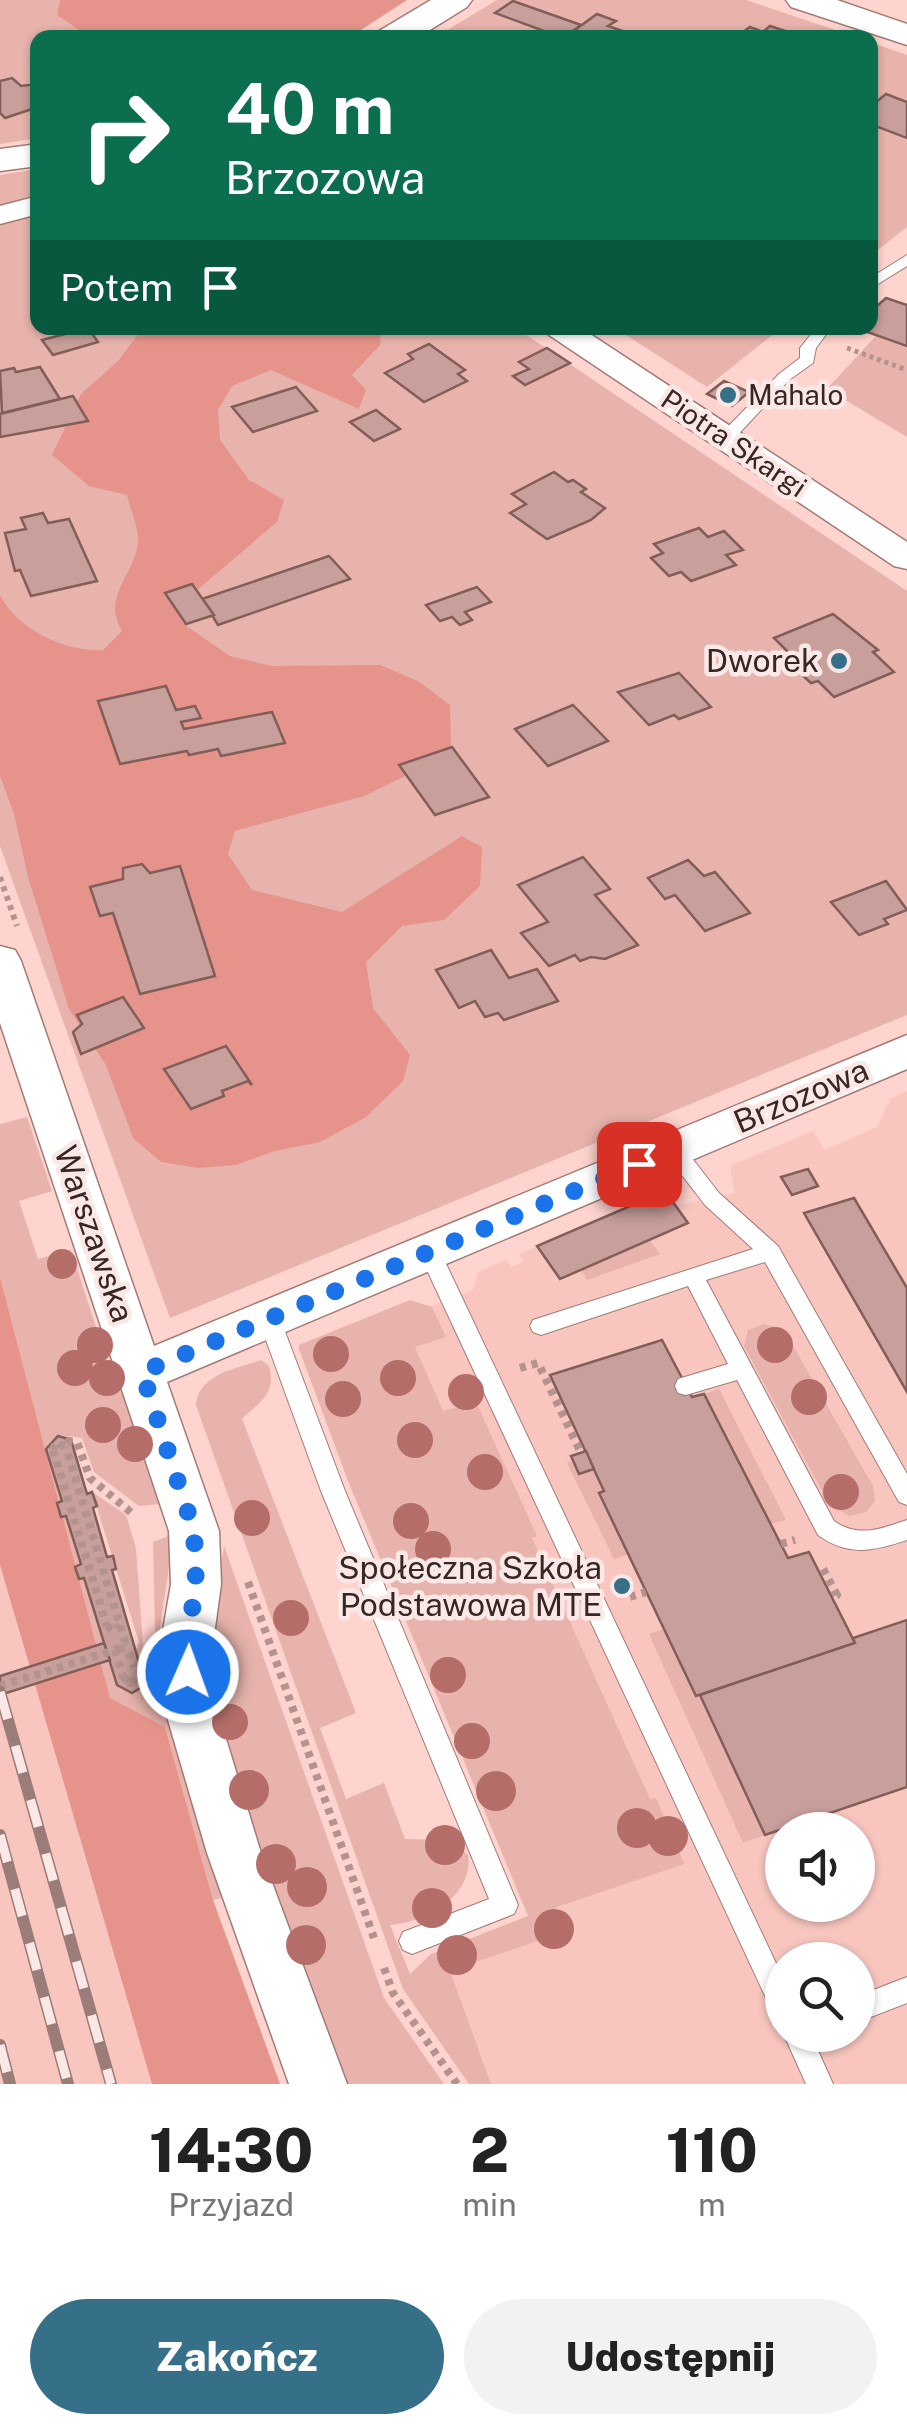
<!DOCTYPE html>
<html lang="pl">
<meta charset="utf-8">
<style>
:root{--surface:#fff;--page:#f2f2f2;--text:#222;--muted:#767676;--accent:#356f88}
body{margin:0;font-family:"Public Sans",sans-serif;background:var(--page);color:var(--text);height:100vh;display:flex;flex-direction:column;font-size:38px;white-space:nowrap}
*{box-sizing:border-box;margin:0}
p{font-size:32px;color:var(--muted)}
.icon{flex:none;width:55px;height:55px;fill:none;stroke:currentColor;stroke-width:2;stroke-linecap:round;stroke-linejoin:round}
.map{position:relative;height:2084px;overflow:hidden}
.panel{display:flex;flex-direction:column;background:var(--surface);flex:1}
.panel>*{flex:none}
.banner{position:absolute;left:30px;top:30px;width:848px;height:305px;border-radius:20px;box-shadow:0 2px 8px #0004;background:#0b6e4f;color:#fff;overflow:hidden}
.fabs{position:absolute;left:765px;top:1812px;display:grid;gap:20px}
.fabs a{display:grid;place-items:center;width:110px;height:110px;border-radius:50%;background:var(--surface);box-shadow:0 2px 8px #0004;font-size:50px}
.pin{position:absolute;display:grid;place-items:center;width:85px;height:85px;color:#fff;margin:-42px;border-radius:20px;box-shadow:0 5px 15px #0006}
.me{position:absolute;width:110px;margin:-55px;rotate:2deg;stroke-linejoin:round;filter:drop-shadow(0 0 8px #0008)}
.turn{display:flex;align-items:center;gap:35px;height:210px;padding:0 30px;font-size:45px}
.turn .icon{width:130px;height:130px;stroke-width:2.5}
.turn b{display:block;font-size:70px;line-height:85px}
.then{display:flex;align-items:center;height:95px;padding:0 30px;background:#0003;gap:20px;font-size:38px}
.eta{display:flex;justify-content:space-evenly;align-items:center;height:170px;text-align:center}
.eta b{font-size:60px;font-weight:800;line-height:70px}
.action{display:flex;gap:20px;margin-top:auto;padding:20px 30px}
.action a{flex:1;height:115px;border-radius:60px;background:var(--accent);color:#fff;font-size:40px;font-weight:800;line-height:115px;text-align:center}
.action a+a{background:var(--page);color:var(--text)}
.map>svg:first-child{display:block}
.built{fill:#f8c6bf;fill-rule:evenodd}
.green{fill:#e7b3ac}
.forest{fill:#e6948b}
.building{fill:#c89f9a;stroke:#835e59;stroke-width:2.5}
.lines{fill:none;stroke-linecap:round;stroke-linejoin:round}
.service-casing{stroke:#a27b76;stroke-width:2}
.minor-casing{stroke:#a27b76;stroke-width:3}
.tertiary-casing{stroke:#a27b76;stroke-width:3}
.path-far2{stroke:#b4938e;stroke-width:5;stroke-dasharray:4 4;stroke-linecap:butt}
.path-far1{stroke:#b4938e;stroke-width:6;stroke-dasharray:5 5;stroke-linecap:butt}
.path{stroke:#b4938e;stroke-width:8;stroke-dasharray:6 6;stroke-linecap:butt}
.service{fill:#fff;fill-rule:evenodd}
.minor{fill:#fff;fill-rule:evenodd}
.tertiary{fill:#fff;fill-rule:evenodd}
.rail-casing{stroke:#9a7c78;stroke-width:12}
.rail{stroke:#fae8e6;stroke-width:9;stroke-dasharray:28;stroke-linecap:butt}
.path-bridge{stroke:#b4938e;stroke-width:8;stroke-dasharray:6 6;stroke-linecap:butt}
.tree{fill:#b56d69}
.route{stroke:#1a73e8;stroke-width:18;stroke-dasharray:0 32.4}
.poi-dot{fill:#356f88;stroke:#fae8e6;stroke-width:4}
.labels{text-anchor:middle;stroke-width:9;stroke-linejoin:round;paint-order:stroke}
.far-poi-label{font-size:28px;fill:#362624;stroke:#fae8e6;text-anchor:start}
.far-street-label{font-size:28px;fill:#362624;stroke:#fae8e6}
.poi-label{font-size:32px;fill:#362624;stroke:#fae8e6;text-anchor:end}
.street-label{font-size:32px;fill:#362624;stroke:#fae8e6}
</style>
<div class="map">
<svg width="907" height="2084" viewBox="0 0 907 2084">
<rect width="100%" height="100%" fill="#ffd4ce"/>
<g class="built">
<path d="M 907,1091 L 907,1620 L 853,1638 L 855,1643 L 700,1695 L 907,1787 L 907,2084 L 491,2084 L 449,1971 L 563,1931 L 414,1576 L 410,1300 L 429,1307 L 451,1299 L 473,1290 L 478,1272 L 506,1260 L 511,1267 L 524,1262 L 519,1254 L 665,1191 L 676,1206 L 735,1193 L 730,1166 L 813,1131 L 825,1150 L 877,1127 L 891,1098 ZM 782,1830 L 858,1830 L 858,1905 L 782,1905 ZM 782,1960 L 858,1960 L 858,2035 L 782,2035 Z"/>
<path d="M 0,1565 L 152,2084 L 0,2084 Z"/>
</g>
<g class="green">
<path d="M 0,0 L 60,0 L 57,15 L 91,37 L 38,38 L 37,138 L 0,144 Z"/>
<path d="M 497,0 L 746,0 L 856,37 L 434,38 Z"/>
<path d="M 870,42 L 907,55 L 907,227 L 870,256 Z"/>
<path d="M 37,169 L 37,198 L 0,208 L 0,175 Z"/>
<path d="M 37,215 L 38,328 L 516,328 L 907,591 L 907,1015 L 170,1318 L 0,846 L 0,225 Z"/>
<path d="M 907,302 L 907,437 L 827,389 Z"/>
<path d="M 615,328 L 781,328 L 707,387 Z"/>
<path d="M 27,1117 L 52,1191 L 19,1201 L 38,1259 L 71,1250 L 108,1364 L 114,1363 L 160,1504 L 139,1506 L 94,1472 L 82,1438 L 70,1436 L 60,1444 L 134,1691 L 160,1684 L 222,1898 L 213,1900 L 165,1727 L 110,1699 L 0,1277 L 0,1124 Z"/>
<path d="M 650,1240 L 660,1254 L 587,1280 L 581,1269 Z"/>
<path d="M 410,1300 L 432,1307 L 446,1337 L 415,1347 L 443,1411 L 476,1402 L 537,1536 L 532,1538 L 650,1799 L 656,1798 L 684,1864 L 554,1908 L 563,1932 L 450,1971 L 491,2084 L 469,2084 L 403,1989 L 196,1405 C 199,1374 235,1369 261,1360 L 269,1366 C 277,1393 260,1402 242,1419 L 356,1713 L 320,1728 L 346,1799 L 384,1783 L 405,1839 L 449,1840 L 468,1855 C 474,1896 425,1923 390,1925 L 410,1974 L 431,1954 L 528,1916 L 348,1481 L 299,1349 L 299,1345 Z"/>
<path d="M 764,1324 L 782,1329 L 787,1335 L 873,1486 L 875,1501 L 866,1512 L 849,1516 L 829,1504 L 744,1346 L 748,1330 Z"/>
<path d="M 719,1389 L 786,1520 L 770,1524 L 704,1394 Z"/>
<path d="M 573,1461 L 579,1473 L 594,1469 L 604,1491 L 600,1493 L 628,1554 L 614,1559 L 567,1463 Z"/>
<path d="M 92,1492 L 126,1515 L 136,1548 L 145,1674 L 141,1674 L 135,1653 L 139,1642 Z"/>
<path d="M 171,1535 C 171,1582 155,1626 159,1671 L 156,1671 L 153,1542 Z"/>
<path d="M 224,1546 L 384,1998 L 444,2084 L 346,2084 L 279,1903 L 218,1716 L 210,1635 Z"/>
<path d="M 664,1629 L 696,1696 L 700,1695 L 765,1835 L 743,1843 L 649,1634 Z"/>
</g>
<g class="forest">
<path d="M 60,0 L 407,0 L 350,37 L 91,38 L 57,15 Z"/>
<path d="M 143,328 L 381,328 L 380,345 L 352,375 L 366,390 L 359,409 L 271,370 L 232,386 L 218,410 L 220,440 L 249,480 L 284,500 L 277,522 L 182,603 L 186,626 L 230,656 L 271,666 L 380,665 L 418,681 L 450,705 L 451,754 L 364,796 L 235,831 L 228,854 L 252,890 L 342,912 L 462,836 L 482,847 L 480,886 L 444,920 L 402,926 L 366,962 L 373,1008 L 410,1055 L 403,1081 L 366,1117 L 320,1142 L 275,1151 L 236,1165 L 198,1168 L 161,1162 L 133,1138 L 106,1065 L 69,1009 L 28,877 L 14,814 L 0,776 L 0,595 C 18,630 65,652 103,650 L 122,631 C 101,596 135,575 138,542 C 139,528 130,509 127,495 L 89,486 L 52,455 L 81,394 L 118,361 Z"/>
<path d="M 0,1277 L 110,1698 L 165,1727 L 213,1900 L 280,2084 L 152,2084 L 0,1565 Z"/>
</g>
<g class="building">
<path d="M 513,1 L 581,25 L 563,38 L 495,13 Z"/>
<path d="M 597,14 L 616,21 L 608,26 L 639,37 L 564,38 Z"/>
<path d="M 770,26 L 785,31 L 780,38 L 735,38 L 750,27 L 763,32 Z"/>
<path d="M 12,78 L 21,86 L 38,84 L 38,107 L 5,118 L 0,113 L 0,81 Z"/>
<path d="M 886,94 L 907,102 L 907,138 L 870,124 L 870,107 Z"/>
<path d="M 886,298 L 907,305 L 907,346 L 856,328 L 870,328 L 870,305 L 876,307 Z"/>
<path d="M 88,328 L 98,342 L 53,355 L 42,340 Z"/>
<path d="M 429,344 L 465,370 L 458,374 L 467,381 L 424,402 L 385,373 L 413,359 L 408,354 Z"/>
<path d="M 547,348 L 570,363 L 525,385 L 513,376 L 529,369 L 519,362 Z"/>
<path d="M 40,367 L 60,399 L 2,413 L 0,371 L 14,368 L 16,372 Z"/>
<path d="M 724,381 L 749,392 L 732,406 L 707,394 Z"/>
<path d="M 296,387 L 317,411 L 253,432 L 232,407 Z"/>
<path d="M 73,396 L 88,421 L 0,437 L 0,414 Z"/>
<path d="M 376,410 L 400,429 L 374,441 L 350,422 Z"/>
<path d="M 554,472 L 568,482 L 573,480 L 586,489 L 581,492 L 605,508 L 591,520 L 547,539 L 510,513 L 526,504 L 512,494 Z"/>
<path d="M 43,513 L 48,523 L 69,519 L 97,581 L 31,596 L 20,570 L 15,571 L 5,533 L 26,529 L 21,518 Z"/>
<path d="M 699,528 L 708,537 L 724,531 L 743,550 L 726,555 L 736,565 L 691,581 L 681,572 L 669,576 L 651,558 L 663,553 L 654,544 Z"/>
<path d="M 329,556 L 350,579 L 218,625 L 202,599 Z"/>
<path d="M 192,584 L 214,615 L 186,624 L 165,593 Z"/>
<path d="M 477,587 L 491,602 L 465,612 L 472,620 L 460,625 L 452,617 L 440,621 L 426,605 Z"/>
<path d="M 833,614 L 878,650 L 873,652 L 894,672 L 834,697 L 818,681 L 811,683 L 799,672 L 805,669 L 774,638 Z"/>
<path d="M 679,673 L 711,707 L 679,719 L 674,715 L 649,725 L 618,692 Z"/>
<path d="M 166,686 L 176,710 L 195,706 L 201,718 L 181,722 L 184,729 L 272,712 L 285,743 L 221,756 L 218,749 L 189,755 L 187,751 L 120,764 L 98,701 Z"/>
<path d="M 573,705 L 608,741 L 548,766 L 515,729 Z"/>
<path d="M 452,747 L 489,797 L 435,815 L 399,765 Z"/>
<path d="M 583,857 L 610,889 L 595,895 L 638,945 L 605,959 L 591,957 L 580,961 L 575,955 L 549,966 L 521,933 L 548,922 L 518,885 Z"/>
<path d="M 688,860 L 704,876 L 715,872 L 750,913 L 705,931 L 675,895 L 665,899 L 648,878 Z"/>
<path d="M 142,864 L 150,873 L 180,866 L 215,976 L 140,994 L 113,913 L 100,916 L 90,887 L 123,879 L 123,868 Z"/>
<path d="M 886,881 L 907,910 L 884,919 L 888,924 L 859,935 L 831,902 Z"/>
<path d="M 491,950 L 509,978 L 537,969 L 558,1001 L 504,1020 L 498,1013 L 485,1017 L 475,1001 L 459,1008 L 436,970 Z"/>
<path d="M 123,997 L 144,1028 L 81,1054 L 73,1032 L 82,1024 L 77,1015 Z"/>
<path d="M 226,1046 L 252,1085 L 248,1081 L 222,1091 L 224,1096 L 191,1109 L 164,1069 Z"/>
<path d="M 808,1169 L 818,1186 L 792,1195 L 781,1177 Z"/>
<path d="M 665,1191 L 688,1223 L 560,1279 L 537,1246 Z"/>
<path d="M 854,1198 L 907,1288 L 907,1392 L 804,1213 Z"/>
<path d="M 662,1340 L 692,1397 L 704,1394 L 788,1558 L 809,1552 L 855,1643 L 696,1696 L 599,1493 L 604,1491 L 550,1375 Z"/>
<path d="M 58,1436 L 71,1440 L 87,1494 L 92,1492 L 97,1506 L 93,1508 L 107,1557 L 113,1556 L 116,1569 L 112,1570 L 143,1676 L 142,1687 L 132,1693 L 117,1685 L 84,1578 L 79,1579 L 75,1567 L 81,1564 L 66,1516 L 61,1517 L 57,1503 L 62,1501 L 46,1449 Z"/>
<path d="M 586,1451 L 594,1469 L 579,1474 L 571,1456 Z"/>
<path d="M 907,1620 L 907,1787 L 765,1835 L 700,1695 L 855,1643 L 853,1638 Z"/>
<path d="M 104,1643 L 110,1660 L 0,1695 L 0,1676 Z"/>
</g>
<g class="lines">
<g class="service-casing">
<g id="service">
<path d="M 907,255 L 907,266 L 870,289 L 870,278 Z"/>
<path d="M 816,328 L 831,328 L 816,348 L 813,363 L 789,380 L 732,441 L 720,441 L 720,435 L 779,374 L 800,358 L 800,348 Z"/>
<path d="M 674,1142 L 681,1144 L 719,1193 L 778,1246 L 907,1474 L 907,1505 L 899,1502 L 765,1262 L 706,1280 L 834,1521 C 858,1538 881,1529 907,1520 L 907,1540 C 874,1551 848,1557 818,1535 L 737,1380 L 686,1395 L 678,1393 L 675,1386 L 678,1379 L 728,1364 L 688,1286 L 541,1335 L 533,1332 L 530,1326 L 533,1320 L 753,1249 L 705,1205 L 667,1156 L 664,1150 L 667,1144 Z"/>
<path d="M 430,1244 L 438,1247 L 441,1253 L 782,1976 L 782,2017 L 773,2013 L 419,1253 L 422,1247 Z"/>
<path d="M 270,1312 L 278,1315 L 281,1321 L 345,1491 L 518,1905 L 514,1914 L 412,1954 L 403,1950 L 399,1941 L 403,1932 L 489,1899 L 321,1491 L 259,1321 L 262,1315 Z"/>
<path d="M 907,1977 L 907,2003 L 858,2022 L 858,1996 Z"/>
<path d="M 784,2035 L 811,2035 L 833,2084 L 806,2084 Z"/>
</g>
</g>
<g class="minor-casing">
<g id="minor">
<path d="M 38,196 L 38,214 L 0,224 L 0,206 Z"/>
<path d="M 544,328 L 581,328 L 907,542 L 907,569 L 894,566 L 549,335 Z"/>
<path d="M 0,946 L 15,950 L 21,961 L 154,1346 L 907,1035 L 907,1069 L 167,1382 L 219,1531 L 221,1584 L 213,1642 L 215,1703 L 261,1853 L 347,2084 L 289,2084 L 207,1853 L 163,1703 L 161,1642 L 171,1584 L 169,1531 L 0,1023 Z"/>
</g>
</g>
<g class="tertiary-casing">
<g id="tertiary">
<path d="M 431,0 L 472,0 L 467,7 L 417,38 L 374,38 L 379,31 Z"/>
<path d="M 786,0 L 837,0 L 907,24 L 907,45 L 791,7 Z"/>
<path d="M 38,144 L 38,166 L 0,171 L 0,149 Z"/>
</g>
</g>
<path class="path-far2" d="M 847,348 L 907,370"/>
<path class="path-far1" d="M 0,877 L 17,926"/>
<g class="path">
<path d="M 520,1368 L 538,1363 L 581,1453"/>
<path d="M 53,1450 L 107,1626"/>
<path d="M 53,1450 L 56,1442 L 66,1447 L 69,1441 L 77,1442 L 90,1478 L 134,1515"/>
<path d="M 781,1544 L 795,1540"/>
<path d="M 823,1569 L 837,1595 L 832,1597"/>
<path d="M 248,1582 L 374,1938"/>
<path d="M 630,1597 L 646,1592"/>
<path d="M 107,1626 L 114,1631 L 120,1625"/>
<path d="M 119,1648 L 127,1649 L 134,1667"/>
<path d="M 115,1650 L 125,1683 L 138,1683"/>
<path d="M 0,1686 L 115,1650 L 125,1642 L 66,1447"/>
<path d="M 384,1968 L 393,1993 L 457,2084"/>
</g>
<use href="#service" class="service"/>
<use href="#minor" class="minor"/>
<use href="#tertiary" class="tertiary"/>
<g class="rail-casing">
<g id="rail">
<path d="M 0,1692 L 111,2084"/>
<path d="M 0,1835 L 68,2084"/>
<path d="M 0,2045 L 10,2084"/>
</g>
</g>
<use href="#rail" class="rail"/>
<path class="path-bridge" d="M 123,1677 L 132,1684 L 136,1674"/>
</g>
<g class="tree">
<circle cx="62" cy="1264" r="15"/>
<circle cx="95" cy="1345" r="18"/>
<circle cx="775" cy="1345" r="18"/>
<circle cx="331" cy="1354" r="18"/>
<circle cx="75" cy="1368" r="18"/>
<circle cx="107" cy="1378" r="18"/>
<circle cx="398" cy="1378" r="18"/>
<circle cx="466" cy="1392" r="18"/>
<circle cx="809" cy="1397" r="18"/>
<circle cx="343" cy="1399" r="18"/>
<circle cx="103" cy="1425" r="18"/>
<circle cx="415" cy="1440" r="18"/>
<circle cx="135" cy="1444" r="18"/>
<circle cx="485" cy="1472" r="18"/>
<circle cx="841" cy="1492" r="18"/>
<circle cx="252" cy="1518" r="18"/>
<circle cx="411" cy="1521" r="18"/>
<circle cx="433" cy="1549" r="18"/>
<circle cx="291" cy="1618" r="18"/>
<circle cx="448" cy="1675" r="18"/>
<circle cx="230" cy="1722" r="18"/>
<circle cx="472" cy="1741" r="18"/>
<circle cx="249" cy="1790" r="20"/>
<circle cx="496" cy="1791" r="20"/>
<circle cx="637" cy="1828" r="20"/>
<circle cx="668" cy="1836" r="20"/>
<circle cx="445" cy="1845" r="20"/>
<circle cx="276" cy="1864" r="20"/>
<circle cx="307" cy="1887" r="20"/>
<circle cx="432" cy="1908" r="20"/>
<circle cx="554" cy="1929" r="20"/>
<circle cx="306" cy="1945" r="20"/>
<circle cx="457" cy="1955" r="20"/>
</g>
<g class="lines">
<path class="route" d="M 188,1672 L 187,1642 L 196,1584 L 194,1531 L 142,1372 L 639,1164"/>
</g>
<g class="poi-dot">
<circle cx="728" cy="395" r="10"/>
<circle cx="839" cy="661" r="10"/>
<circle cx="622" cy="1586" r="10"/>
</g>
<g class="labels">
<g class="far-poi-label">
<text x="748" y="405">Mahalo</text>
</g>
<g class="far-street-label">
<text transform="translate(734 443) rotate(34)" y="10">Piotra Skargi</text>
</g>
<g class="poi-label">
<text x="819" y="672">Dworek</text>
<text x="602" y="1579">Społeczna Szkoła<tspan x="602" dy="37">Podstawowa MTE</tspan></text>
</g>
<g class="street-label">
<text transform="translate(801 1096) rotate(-23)" y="11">Brzozowa</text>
<text transform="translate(94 1234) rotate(71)" y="11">Warszawska</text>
</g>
</g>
</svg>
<div class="fabs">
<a><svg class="icon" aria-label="sound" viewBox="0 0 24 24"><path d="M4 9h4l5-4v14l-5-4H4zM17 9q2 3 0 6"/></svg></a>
<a><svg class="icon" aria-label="search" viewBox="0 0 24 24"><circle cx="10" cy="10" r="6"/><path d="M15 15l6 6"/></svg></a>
</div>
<div class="pin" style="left:639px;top:1164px;background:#d93025"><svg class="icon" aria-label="arrive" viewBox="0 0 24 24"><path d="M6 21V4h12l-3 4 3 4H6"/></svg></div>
<svg class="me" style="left:188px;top:1672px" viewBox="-20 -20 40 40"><circle r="17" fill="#1a73e8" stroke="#fff" stroke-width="3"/><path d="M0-11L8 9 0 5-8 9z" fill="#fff"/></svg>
<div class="banner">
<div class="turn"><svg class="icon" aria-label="right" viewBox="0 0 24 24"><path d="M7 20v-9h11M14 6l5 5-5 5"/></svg><div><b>40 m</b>Brzozowa</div></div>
<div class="then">Potem<svg class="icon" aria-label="arrive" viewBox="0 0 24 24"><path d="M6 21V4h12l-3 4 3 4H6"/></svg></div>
</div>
</div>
<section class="panel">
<div class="eta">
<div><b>14:30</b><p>Przyjazd</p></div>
<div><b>2</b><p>min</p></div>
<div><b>110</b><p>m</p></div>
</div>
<div class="action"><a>Zakończ</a><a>Udostępnij</a></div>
</section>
